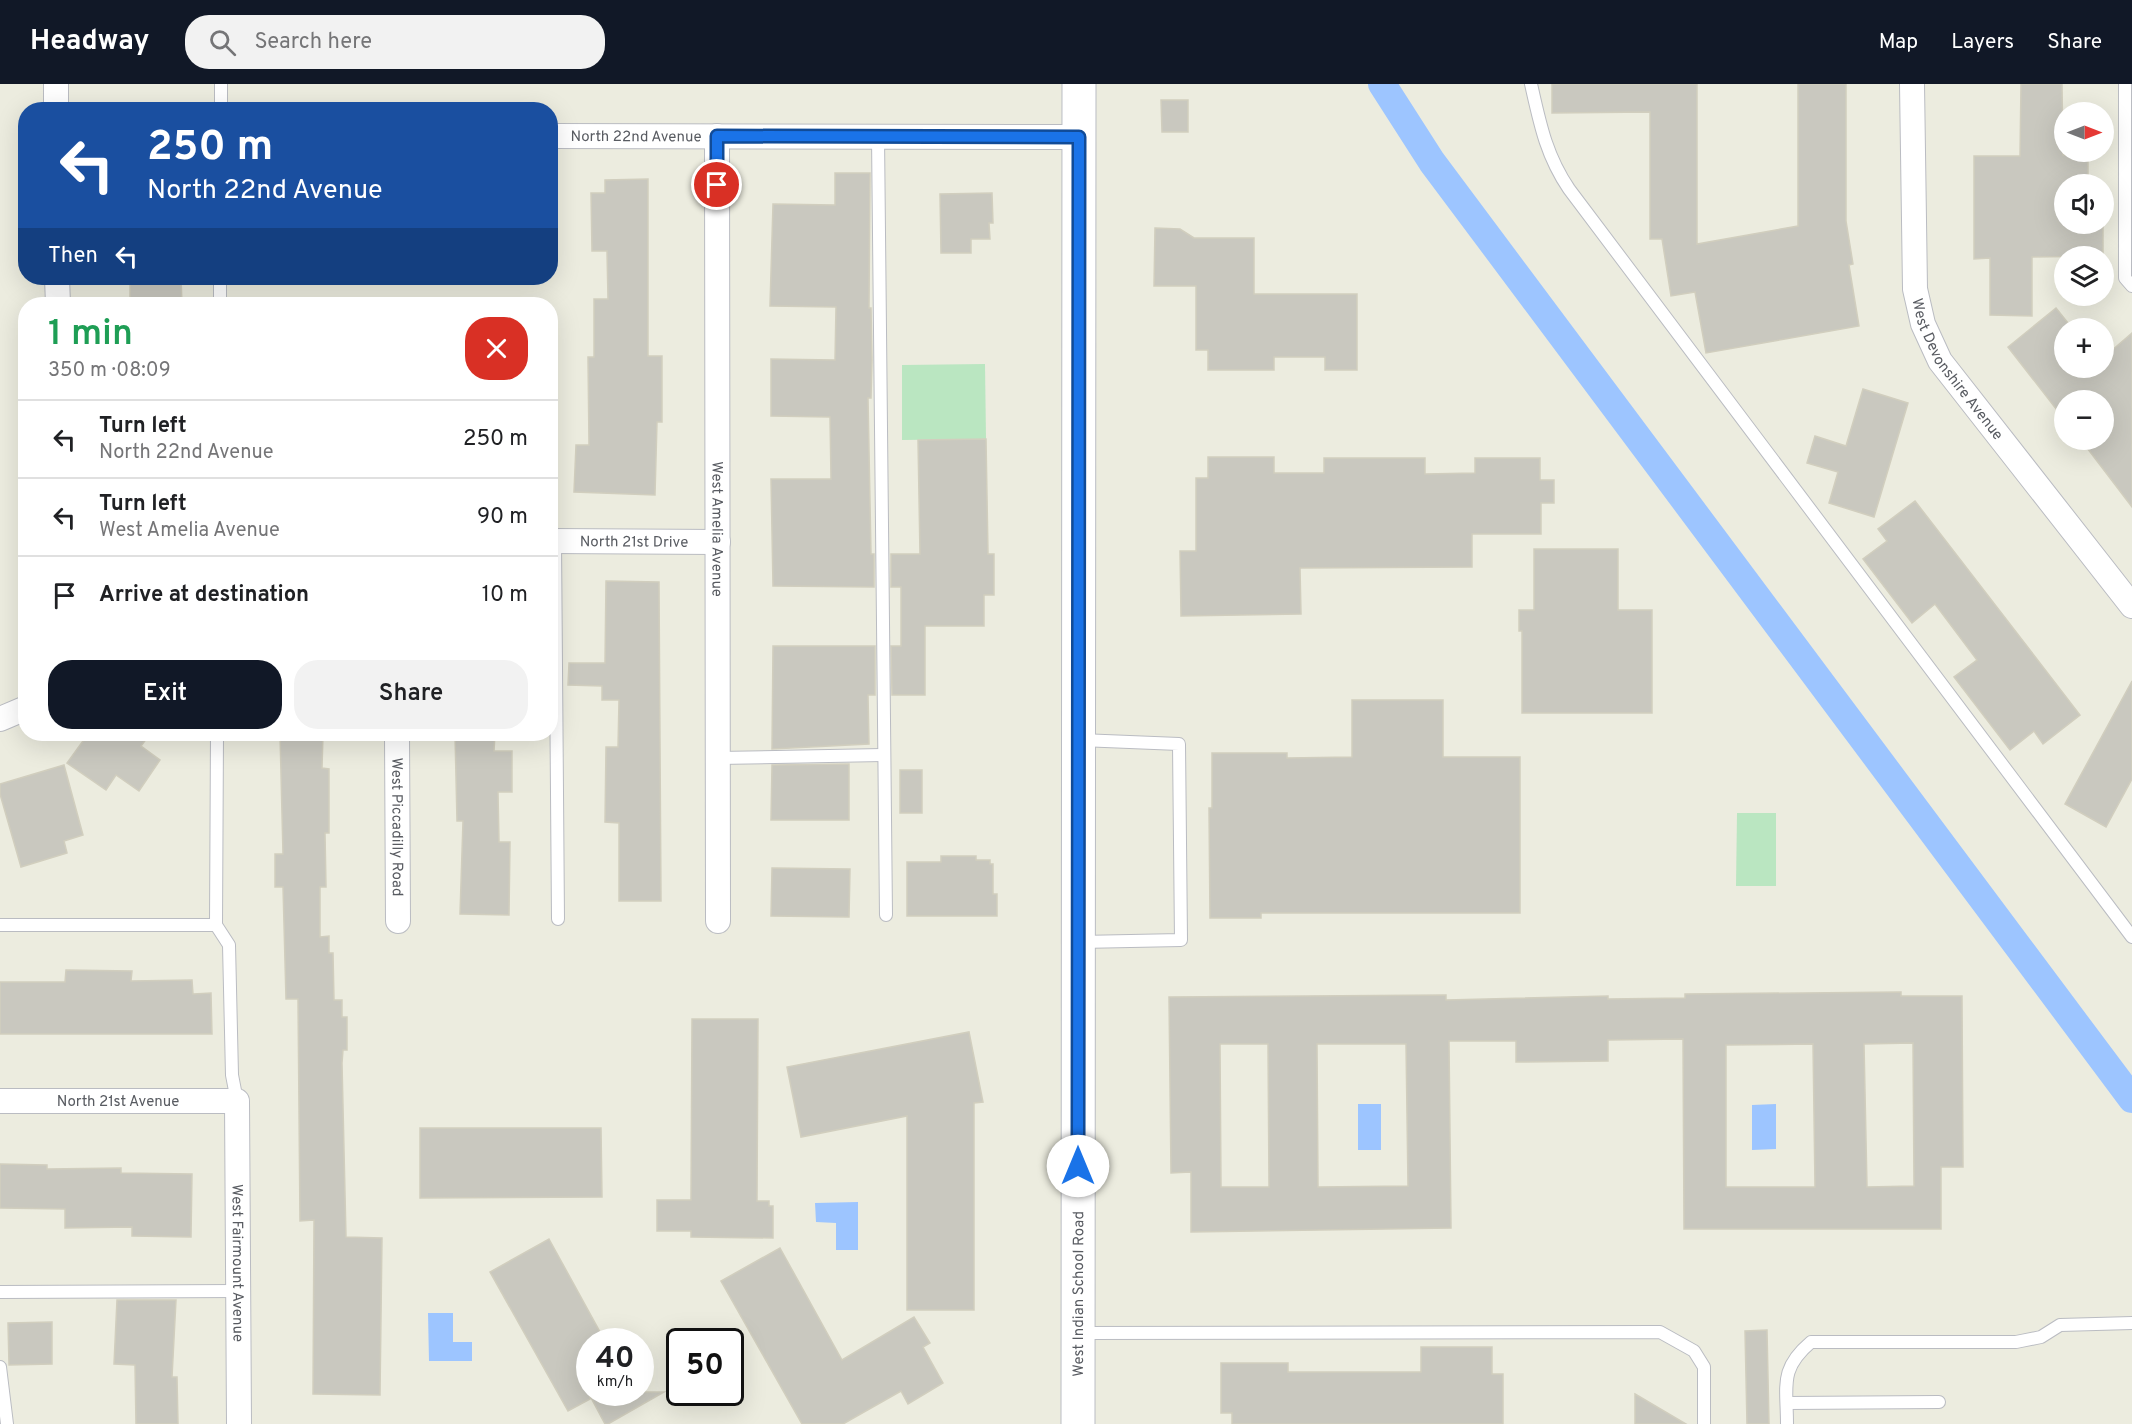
<!DOCTYPE html>
<meta charset="utf-8">
<style>
:root{--surface:#fff;--page:#f2f2f2;--text:#202124;--muted:#757577;--line:#e0e0e0;--accent:#111827}
body{margin:0;font-family:Overpass,sans-serif;background:var(--page);color:var(--text);height:100vh;display:flex;flex-direction:column;font-size:22px;white-space:nowrap}
*{box-sizing:border-box;margin:0}
p{font-size:20px;color:var(--muted)}
.icon{flex:none;width:33px;height:33px;fill:none;stroke:currentColor;stroke-width:2;stroke-linecap:round;stroke-linejoin:round}
.map{position:relative;flex:1;overflow:hidden}
.panel{position:absolute;left:18px;top:213px;width:540px;height:444px;display:flex;flex-direction:column;background:var(--surface);border-radius:24px;box-shadow:0 6px 24px #0002}
.panel>*{flex:none}
.banner{position:absolute;left:18px;top:18px;width:540px;height:183px;border-radius:24px;box-shadow:0 6px 24px #0002;background:#1a4fa0;color:#fff;overflow:hidden}
.needle{width:39px;rotate:90deg}
.tools{position:absolute;left:2054px;top:18px;display:grid;gap:12px}
.tools a{display:grid;place-items:center;width:60px;height:60px;border-radius:50%;background:var(--surface);box-shadow:0 6px 24px #0002;font-size:30px}
.speed{position:absolute;left:576px;top:1244px;display:flex;gap:12px;font-size:30px;font-weight:700;text-align:center}
.speed>*{display:grid;place-content:center;width:78px;height:78px;border-radius:50%;background:var(--surface);box-shadow:0 6px 24px #0002;line-height:1}
.speed small{font-size:15px;font-weight:400}
.speed .limit{border:3px solid #111;border-radius:9px;background:#fff;color:#111}
.pin{position:absolute;display:grid;place-items:center;width:51px;height:51px;color:#fff;margin:-26px;border:3px solid #fff;border-radius:50%;box-shadow:0 2px 6px #0007}
.me{position:absolute;width:66px;margin:-33px;rotate:0deg;stroke-linejoin:round;filter:drop-shadow(0 0 4px #0008)}
.turn{display:flex;align-items:center;gap:21px;height:126px;padding:0 30px;font-size:27px}
.turn .icon{width:78px;height:78px;stroke-width:2.5}
.turn b{display:block;font-size:42px;line-height:51px}
.then{display:flex;align-items:center;height:57px;padding:0 30px;background:#0003;gap:12px;font-size:22px}
.round{display:grid;place-items:center;flex:none;width:63px;height:63px;border-radius:24px;background:var(--page)}
.head{display:flex;align-items:center;justify-content:space-between;height:102px;padding:0 30px}
h1{font-size:36px;font-weight:600;line-height:45px;color:#1e9e55}
.action{display:flex;gap:12px;margin-top:auto;padding:12px 30px}
.action a{flex:1;height:69px;border-radius:24px;background:var(--accent);color:#fff;font-size:24px;font-weight:600;line-height:69px;text-align:center}
.action a+a{background:var(--page);color:var(--text)}
ul{padding:0;list-style:none}
li{display:flex;align-items:center;gap:18px;height:78px;padding:0 30px;border-top:2px solid var(--line)}
li div{flex:1}
li b{display:block;font-size:22px}
li em{font-style:normal}
header{display:flex;align-items:center;gap:36px;box-sizing:border-box;height:84px;padding:0 30px;background:var(--accent);color:#fff}
header strong{font-size:28px}
nav{display:flex;gap:33px;margin-inline-start:auto;font-size:21px}
.search{width:420px;height:54px;background:var(--page);display:flex;align-items:center;gap:15px;box-sizing:border-box;padding:0 21px;border-radius:24px;color:var(--muted);font-size:22px}
.map>svg:first-child{display:block}
.green{fill:#bae6c1}
.water{fill:#9dc5ff}
.lines{fill:none;stroke-linecap:round;stroke-linejoin:round}
.canal{stroke:#9dc5ff;stroke-width:28}
.building{fill:#c9c8bf;stroke:#d1cebe;stroke-width:1.5;fill-rule:evenodd}
.lane-casing{stroke:#babcc2;stroke-width:14}
.street-casing{stroke:#babcc2;stroke-width:26}
.secondary-casing{stroke:#babdc4;stroke-width:35}
.lane{stroke:#fff;stroke-width:12}
.street{stroke:#fff;stroke-width:24}
.secondary{stroke:#fff;stroke-width:33}
.route-casing{stroke:#114b97;stroke-width:15}
.route{stroke:#1a73e8;stroke-width:10}
.labels{text-anchor:middle;stroke-width:6;stroke-linejoin:round;paint-order:stroke}
.street-label{font-size:15px;fill:#585b61;stroke:#fff}
</style>
<header>
<strong>Headway</strong>
<div class="search"><svg class="icon" aria-label="search" viewBox="0 0 24 24"><circle cx="10" cy="10" r="6"/><path d="M15 15l6 6"/></svg>Search here</div>
<nav><a>Map</a><a>Layers</a><a>Share</a></nav>
</header>
<div class="map">
<svg width="2132" height="1340" viewBox="0 0 2132 1340">
<rect width="100%" height="100%" fill="#ececdf"/>
<g class="green">
<path d="M 985,280 L 986,355 L 902,356 L 902,281 Z"/>
<path d="M 1737,729 L 1776,729 L 1776,802 L 1736,802 Z"/>
</g>
<g class="water">
<rect x="1358" y="1020" width="23" height="46"/>
<path d="M 1776,1020 L 1776,1065 L 1752,1066 L 1752,1021 Z"/>
<path d="M 858,1118 L 858,1166 L 836,1166 L 836,1139 L 816,1138 L 815,1119 Z"/>
<path d="M 453,1229 L 453,1258 L 472,1258 L 472,1277 L 429,1277 L 428,1229 Z"/>
</g>
<g class="lines">
<path class="canal" d="M 1382,0 L 1432,78 L 2132,1015"/>
</g>
<g class="building">
<path d="M 1552,0 L 1697,0 L 1697,160 L 1798,142 L 1798,0 L 1846,0 L 1846,137 L 1853,180 L 1849,181 L 1859,242 L 1706,269 L 1695,208 L 1671,212 L 1662,155 L 1650,155 L 1650,28 L 1552,29 Z"/>
<path d="M 2021,0 L 2062,0 L 2063,71 L 2088,71 L 2088,100 L 2064,100 L 2064,140 L 2103,140 L 2103,172 L 2032,173 L 2032,232 L 1990,231 L 1990,174 L 1974,175 L 1974,72 L 2020,72 Z"/>
<path d="M 1161,16 L 1188,16 L 1188,48 L 1162,48 Z"/>
<path d="M 835,89 L 870,89 L 869,224 L 871,224 L 872,276 L 871,314 L 868,314 L 871,470 L 874,470 L 874,503 L 773,502 L 771,395 L 831,395 L 830,333 L 771,332 L 771,275 L 835,276 L 836,223 L 770,222 L 773,120 L 835,121 Z"/>
<path d="M 648,95 L 648,272 L 662,272 L 662,338 L 657,338 L 655,411 L 574,408 L 576,361 L 589,361 L 588,273 L 594,273 L 594,215 L 608,215 L 607,167 L 592,167 L 591,109 L 605,109 L 605,96 Z"/>
<path d="M 992,109 L 993,139 L 989,139 L 990,155 L 971,155 L 971,169 L 941,169 L 940,110 Z"/>
<path d="M 1155,144 L 1180,145 L 1194,154 L 1254,154 L 1254,210 L 1357,210 L 1357,286 L 1325,286 L 1325,273 L 1274,273 L 1274,286 L 1208,286 L 1208,266 L 1196,266 L 1196,202 L 1154,202 Z"/>
<path d="M 130,194 L 181,194 L 182,220 L 130,220 Z"/>
<path d="M 2056,224 L 2072,244 L 2064,244 L 2064,284 L 2103,284 L 2103,274 L 2132,249 L 2132,423 L 2081,356 L 2103,356 L 2103,316 L 2064,316 L 2064,335 L 2008,263 Z"/>
<path d="M 1863,305 L 1908,319 L 1874,433 L 1829,419 L 1838,388 L 1807,379 L 1815,352 L 1846,362 Z"/>
<path d="M 986,355 L 988,470 L 994,470 L 994,511 L 984,511 L 984,542 L 925,542 L 925,611 L 892,611 L 891,562 L 901,562 L 901,503 L 891,503 L 891,470 L 920,470 L 918,356 Z"/>
<path d="M 1208,373 L 1274,373 L 1274,389 L 1324,389 L 1324,374 L 1425,374 L 1425,390 L 1475,389 L 1475,374 L 1540,374 L 1540,396 L 1554,396 L 1554,419 L 1541,419 L 1541,450 L 1472,450 L 1472,483 L 1300,484 L 1301,530 L 1181,532 L 1180,467 L 1196,467 L 1196,394 L 1208,394 Z"/>
<path d="M 1915,417 L 2080,631 L 2043,660 L 2034,647 L 2010,666 L 1954,593 L 1977,576 L 1935,520 L 1912,539 L 1863,475 L 1887,457 L 1878,445 Z"/>
<path d="M 1534,465 L 1618,465 L 1618,526 L 1652,526 L 1652,629 L 1522,629 L 1522,547 L 1519,547 L 1519,526 L 1534,526 Z"/>
<path d="M 606,497 L 659,498 L 661,817 L 619,817 L 619,739 L 605,738 L 606,663 L 618,663 L 619,616 L 602,616 L 602,602 L 568,601 L 569,579 L 605,579 Z"/>
<path d="M 773,562 L 875,562 L 875,611 L 868,611 L 869,660 L 772,665 Z"/>
<path d="M 2132,597 L 2132,695 L 2106,743 L 2065,720 Z"/>
<path d="M 1352,616 L 1443,616 L 1443,673 L 1520,673 L 1520,829 L 1261,829 L 1261,834 L 1210,834 L 1209,724 L 1212,724 L 1212,669 L 1287,669 L 1287,674 L 1352,673 Z"/>
<path d="M 88,650 L 150,650 L 141,662 L 160,676 L 139,707 L 116,691 L 106,706 L 67,679 Z"/>
<path d="M 280,650 L 323,650 L 322,684 L 329,685 L 329,749 L 325,749 L 326,803 L 320,803 L 320,853 L 329,852 L 329,869 L 333,869 L 334,916 L 342,916 L 342,933 L 347,933 L 347,966 L 343,966 L 342,979 L 346,1153 L 382,1154 L 380,1311 L 313,1310 L 314,1136 L 300,1137 L 298,915 L 286,915 L 283,803 L 275,803 L 275,770 L 283,770 Z"/>
<path d="M 455,650 L 495,650 L 494,667 L 512,667 L 512,708 L 498,708 L 499,758 L 510,758 L 509,831 L 460,830 L 463,737 L 457,737 Z"/>
<path d="M 849,680 L 849,736 L 771,736 L 772,681 Z"/>
<path d="M 64,681 L 83,751 L 64,757 L 67,769 L 21,783 L 0,710 L 0,700 Z"/>
<rect x="900" y="686" width="22" height="43"/>
<path d="M 941,772 L 976,772 L 976,776 L 990,776 L 990,780 L 993,780 L 993,810 L 997,810 L 997,832 L 907,832 L 907,778 L 941,778 Z"/>
<path d="M 772,784 L 850,785 L 849,833 L 771,832 Z"/>
<path d="M 66,886 L 132,887 L 131,897 L 192,896 L 193,910 L 211,909 L 212,950 L 0,950 L 0,898 L 65,898 Z"/>
<path d="M 1901,908 L 1901,912 L 1962,912 L 1963,1083 L 1941,1083 L 1941,1145 L 1684,1145 L 1683,955 L 1608,956 L 1608,977 L 1516,978 L 1516,957 L 1449,957 L 1451,1144 L 1191,1148 L 1191,1088 L 1171,1089 L 1169,913 L 1446,911 L 1446,916 L 1608,912 L 1608,915 L 1685,914 L 1685,910 ZM 1913,959 L 1914,1102 L 1867,1103 L 1864,960 ZM 1220,960 L 1268,960 L 1269,1103 L 1221,1103 ZM 1317,960 L 1406,960 L 1408,1102 L 1318,1103 ZM 1813,960 L 1815,1103 L 1726,1103 L 1726,961 Z"/>
<path d="M 692,935 L 758,935 L 757,1117 L 769,1117 L 769,1122 L 773,1122 L 773,1154 L 691,1153 L 691,1147 L 657,1147 L 657,1116 L 691,1116 Z"/>
<path d="M 969,948 L 983,1018 L 974,1019 L 974,1226 L 907,1226 L 907,1032 L 801,1053 L 787,983 Z"/>
<path d="M 420,1044 L 601,1044 L 602,1113 L 420,1114 Z"/>
<path d="M 0,1080 L 47,1081 L 47,1085 L 121,1084 L 121,1089 L 192,1090 L 191,1153 L 132,1152 L 132,1143 L 65,1144 L 65,1125 L 0,1124 Z"/>
<path d="M 549,1155 L 605,1257 L 590,1257 L 590,1308 L 664,1308 L 608,1340 L 605,1340 L 590,1312 L 590,1315 L 568,1327 L 490,1188 Z"/>
<path d="M 780,1164 L 842,1276 L 914,1233 L 930,1259 L 923,1263 L 943,1299 L 908,1320 L 901,1307 L 843,1340 L 802,1340 L 721,1197 Z"/>
<path d="M 117,1216 L 176,1216 L 172,1293 L 177,1293 L 178,1340 L 136,1340 L 135,1281 L 114,1280 Z"/>
<path d="M 52,1238 L 52,1280 L 9,1281 L 8,1239 Z"/>
<path d="M 1767,1246 L 1769,1340 L 1747,1340 L 1745,1247 Z"/>
<path d="M 1421,1263 L 1492,1263 L 1492,1290 L 1503,1290 L 1503,1340 L 1232,1340 L 1232,1329 L 1221,1329 L 1221,1279 L 1288,1279 L 1288,1288 L 1421,1288 Z"/>
<path d="M 1635,1310 L 1686,1340 L 1635,1340 Z"/>
</g>
<g class="lines">
<g class="lane-casing">
<g id="lane">
<path d="M 221,0 L 221,26"/>
<path d="M 1531,0 C 1540,40 1546,71 1569,105 L 2132,853"/>
<path d="M 2125,0 L 2125,194 L 2132,202"/>
<path d="M 878,52 L 886,831"/>
<path d="M 220,220 L 220,194"/>
<path d="M 555,457 L 558,835"/>
<path d="M 217,650 L 216,841 L 229,861 L 232,991 L 237,1017"/>
<path d="M 718,674 L 883,671"/>
<path d="M 0,841 L 216,841"/>
<path d="M 1080,858 L 1181,856 L 1179,660 L 1080,656"/>
<path d="M 0,1208 L 240,1207"/>
<path d="M 1079,1249 L 1660,1248 L 1694,1267 L 1704,1283 L 1704,1340"/>
<path d="M 0,1283 L 7,1340"/>
<path d="M 1787,1319 L 1939,1318"/>
<path d="M 1787,1340 C 1787,1302 1779,1285 1811,1258 L 2016,1258 L 2041,1253 L 2060,1241 L 2132,1239"/>
</g>
</g>
<g class="street-casing">
<g id="street">
<path d="M 56,0 L 56,26"/>
<path id="s1" d="M 1912,0 L 1915,205 L 1923,240 L 1940,277 L 2132,522"/>
<path id="s2" d="M 550,52 L 1079,53"/>
<path id="s3" d="M 717,52 L 718,837"/>
<path d="M 57,194 L 58,220"/>
<path id="s4" d="M 550,457 L 718,458"/>
<path d="M 0,635 L 26,624"/>
<path id="s5" d="M 397,650 L 398,837"/>
<path id="s6" d="M 0,1017 L 237,1017 L 239,1340"/>
</g>
</g>
<g class="secondary-casing">
<g id="secondary">
<path id="s7" d="M 1078,1340 L 1079,0"/>
</g>
</g>
<use href="#lane" class="lane"/>
<use href="#street" class="street"/>
<use href="#secondary" class="secondary"/>
</g>
<g class="lines">
<g class="route-casing">
<path id="route" d="M 717,101 L 717,52 L 1079,53 L 1078,1082"/>
</g>
<use href="#route" class="route"/>
</g>
<g class="labels">
<g class="street-label">
<text dy="5" stroke="none"><textPath href="#s2" startOffset="86">North 22nd Avenue</textPath></text>
<text dy="5" stroke="none"><textPath href="#s1" startOffset="297">West Devonshire Avenue</textPath></text>
<text dy="5" stroke="none"><textPath href="#s3" startOffset="393">West Amelia Avenue</textPath></text>
<text dy="5" stroke="none"><textPath href="#s4" startOffset="84">North 21st Drive</textPath></text>
<text dy="5" stroke="none"><textPath href="#s5" startOffset="93">West Piccadilly Road</textPath></text>
<text dy="5" stroke="none"><textPath href="#s6" startOffset="118">North 21st Avenue</textPath></text>
<text dy="5" stroke="none"><textPath href="#s6" startOffset="399">West Fairmount Avenue</textPath></text>
<text dy="5" stroke="none"><textPath href="#s7" startOffset="130">West Indian School Road</textPath></text>
</g>
</g>
</svg>
<div class="tools">
<a><svg class="needle" viewBox="-14 -14 28 28"><path d="M0-13l5 13h-10z" fill="#e53935"/><path d="M0 13l5-13h-10z" fill="#757577"/></svg></a>
<a><svg class="icon" aria-label="sound" viewBox="0 0 24 24"><path d="M4 9h4l5-4v14l-5-4H4zM17 9q2 3 0 6"/></svg></a>
<a><svg class="icon" aria-label="layers" viewBox="0 0 24 24"><path d="M12 4l9 5-9 5-9-5zM3 14l9 5 9-5"/></svg></a>
<a>+</a>
<a>−</a>
</div>
<div class="speed"><div>40<small>km/h</small></div><div class="limit">50</div></div>
<div class="pin" style="left:717px;top:101px;background:#d93025"><svg class="icon" aria-label="arrive" viewBox="0 0 24 24"><path d="M6 21V4h12l-3 4 3 4H6"/></svg></div>
<svg class="me" style="left:1078px;top:1082px" viewBox="-20 -20 40 40"><circle r="19" fill="#fff"/><path d="M0-13L10 11 0 6-10 11z" fill="#1a73e8"/></svg>
<div class="banner">
<div class="turn"><svg class="icon" aria-label="left" viewBox="0 0 24 24"><path d="M17 20v-9H6M10 6l-5 5 5 5"/></svg><div><b>250 m</b>North 22nd Avenue</div></div>
<div class="then">Then<svg class="icon" aria-label="left" viewBox="0 0 24 24"><path d="M17 20v-9H6M10 6l-5 5 5 5"/></svg></div>
</div>
<section class="panel">
<div class="head"><div><h1>1 min</h1><p>350 m · 08:09</p></div><a class="round" style="background:#d93025;color:#fff"><svg class="icon" aria-label="close" viewBox="0 0 24 24"><path d="M6 6l12 12M18 6L6 18"/></svg></a></div>
<ul>
<li><svg class="icon" aria-label="left" viewBox="0 0 24 24"><path d="M17 20v-9H6M10 6l-5 5 5 5"/></svg><div><b>Turn left</b><p>North 22nd Avenue</p></div><em>250 m</em></li>
<li><svg class="icon" aria-label="left" viewBox="0 0 24 24"><path d="M17 20v-9H6M10 6l-5 5 5 5"/></svg><div><b>Turn left</b><p>West Amelia Avenue</p></div><em>90 m</em></li>
<li><svg class="icon" aria-label="arrive" viewBox="0 0 24 24"><path d="M6 21V4h12l-3 4 3 4H6"/></svg><div><b>Arrive at destination</b></div><em>10 m</em></li>
</ul>
<div class="action"><a>Exit</a><a>Share</a></div>
</section>
</div>
